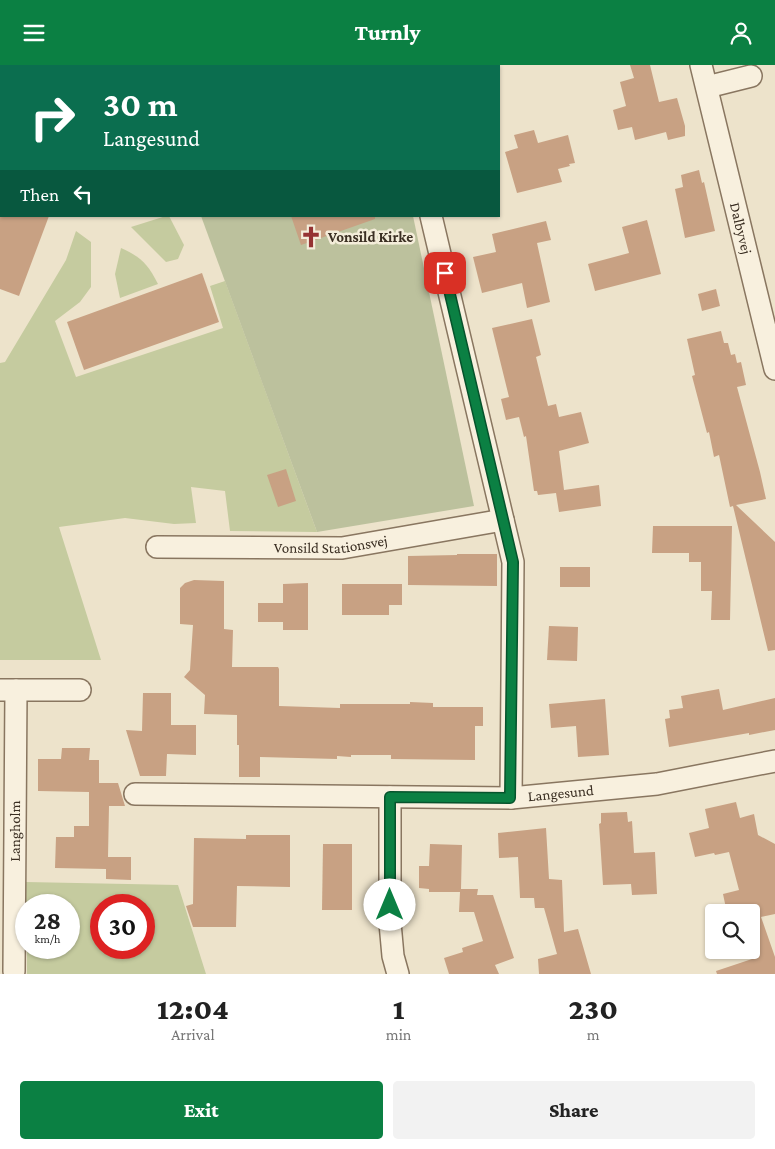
<!DOCTYPE html>
<style>
:root{--surface:#fff;--page:#f2f2f2;--text:#222;--muted:#767676;--accent:#0b8043}
body{margin:0;font-family:"Crimson Pro",serif;background:var(--page);color:var(--text);height:100vh;display:flex;flex-direction:column;font-size:19px;white-space:nowrap}
*{box-sizing:border-box;margin:0}
p{font-size:16px;color:var(--muted)}
.icon{flex:none;width:28px;height:28px;fill:none;stroke:currentColor;stroke-width:2;stroke-linecap:round;stroke-linejoin:round}
.map{position:relative;height:909px;overflow:hidden}
.panel{display:flex;flex-direction:column;background:var(--surface);flex:1}
.panel>*{flex:none}
.hud{position:absolute;left:0px;top:0px;width:500px;height:152px;box-shadow:0 1px 4px #0004;background:#0b6e4f;color:#fff;overflow:hidden}
.fabs{position:absolute;left:705px;top:839px;display:grid;gap:10px}
.fabs a{display:grid;place-items:center;width:55px;height:55px;border-radius:5px;background:var(--surface);box-shadow:0 1px 4px #0004;font-size:25px}
.speed{position:absolute;left:15px;top:829px;display:flex;gap:10px;font-size:25px;font-weight:700;text-align:center}
.speed>*{display:grid;place-content:center;width:65px;height:65px;border-radius:50%;background:var(--surface);box-shadow:0 1px 4px #0004;line-height:1}
.speed small{font-size:12px;font-weight:400}
.speed .limit{border:8px solid #d22;background:#fff;color:#111}
.pin{position:absolute;display:grid;place-items:center;width:42px;height:42px;color:#fff;margin:-21px;border-radius:10px;box-shadow:0 2px 8px #0006}
.me{position:absolute;width:55px;margin:-28px;rotate:0deg;stroke-linejoin:round;filter:drop-shadow(0 0 4px #0008)}
.turn{display:flex;align-items:center;gap:18px;height:105px;padding:0 20px;font-size:22px}
.turn .icon{width:65px;height:65px;stroke-width:2.5}
.turn b{display:block;font-size:35px;line-height:42px}
.then{display:flex;align-items:center;height:48px;padding:0 20px;background:#0003;gap:10px;font-size:19px}
.eta{display:flex;justify-content:space-evenly;align-items:center;height:85px;text-align:center}
.eta b{font-size:30px;font-weight:800;line-height:35px}
.action{display:flex;gap:10px;margin-top:auto;padding:10px 20px}
.action a{flex:1;height:58px;border-radius:5px;background:var(--accent);color:#fff;font-size:20px;font-weight:800;line-height:58px;text-align:center}
.action a+a{background:var(--page);color:var(--text)}
header{display:flex;justify-content:space-between;align-items:center;height:65px;padding:0 20px;background:var(--accent);color:#fff;font-size:22px;font-weight:800}
.map>svg:first-child{display:block}
.green{fill:#c5cb9f;fill-rule:evenodd}
.cemetery{fill:#bcc19d}
.building{fill:#c8a183}
.lines{fill:none;stroke-linecap:round;stroke-linejoin:round}
.minor-casing{stroke:#897660;stroke-width:24}
.minor{stroke:#f8f0de;stroke-width:21}
.route-casing{stroke:#07532c;stroke-width:12}
.route{stroke:#0b8043;stroke-width:9}
.labels{text-anchor:middle;stroke-width:5;stroke-linejoin:round;paint-order:stroke}
.street-label{font-size:15px;fill:#3a2e22;stroke:#f4edda}
.poi-label{font-size:15px;font-weight:bold;fill:#3a2e22;stroke:#f4edda;text-anchor:start}
</style>
<header><svg class="icon" aria-label="menu" viewBox="0 0 24 24"><path d="M4 6h16M4 12h16M4 18h16"/></svg>Turnly<svg class="icon" aria-label="person" viewBox="0 0 24 24"><circle cx="12" cy="8" r="4"/><path d="M4 21q1-7 8-7t8 7"/></svg></header>
<div class="map">
<svg width="775" height="909" viewBox="0 0 775 909">
<rect width="100%" height="100%" fill="#ede3cb"/>
<g class="green">
<path d="M 166,151 L 169,151 L 184,180 L 178,194 L 166,197 L 131,162 Z"/>
<path d="M 76,166 L 91,177 L 91,222 L 80,237 L 55,256 L 76,312 L 223,263 L 210,221 L 225,216 L 317,467 L 230,466 L 225,426 L 191,422 L 196,458 L 174,459 L 125,453 L 59,462 L 101,595 L 0,595 L 0,298 L 5,297 L 66,195 Z"/>
<path d="M 121,183 C 142,193 147,198 158,219 L 120,233 L 115,209 Z"/>
<path d="M 26,817 L 178,820 L 206,909 L 27,909 L 27,883 L 69,882 L 69,840 L 26,840 L 26,847 ZM 101,840 L 144,840 L 144,882 L 101,882 Z"/>
</g>
<path class="cemetery" d="M 201,151 L 413,151 L 474,441 L 317,467 Z"/>
<g class="building">
<path d="M 630,0 L 650,0 L 659,37 L 677,33 L 685,61 L 685,71 L 668,75 L 666,67 L 635,75 L 632,62 L 618,65 L 613,45 L 626,41 L 620,17 L 634,13 Z"/>
<path d="M 534,65 L 538,78 L 568,70 L 575,98 L 569,99 L 570,101 L 558,104 L 562,117 L 517,128 L 505,87 L 518,83 L 514,70 Z"/>
<path d="M 699,105 L 702,118 L 704,117 L 715,166 L 685,173 L 675,124 L 683,122 L 681,110 Z"/>
<path d="M 0,151 L 49,151 L 19,231 L 0,224 Z"/>
<path d="M 291,151 L 375,151 L 375,154 L 301,180 Z"/>
<path d="M 647,155 L 661,209 L 595,226 L 588,199 L 629,188 L 622,162 Z"/>
<path d="M 546,156 L 551,175 L 537,178 L 550,237 L 527,243 L 522,218 L 482,228 L 473,192 L 496,187 L 492,169 Z"/>
<path d="M 202,208 L 219,257 L 84,305 L 67,257 Z"/>
<path d="M 716,224 L 720,241 L 702,246 L 698,229 Z"/>
<path d="M 532,254 L 541,290 L 536,292 L 548,341 L 556,339 L 559,352 L 581,347 L 589,378 L 559,386 L 564,425 L 599,420 L 601,441 L 559,447 L 556,428 L 538,430 L 537,426 L 534,426 L 526,371 L 524,372 L 519,352 L 506,355 L 501,334 L 509,332 L 492,263 Z"/>
<path d="M 721,266 L 724,278 L 728,278 L 731,290 L 735,289 L 737,298 L 741,297 L 746,320 L 737,322 L 760,407 L 766,434 L 736,440 L 775,477 L 775,585 L 768,586 L 733,441 L 730,442 L 719,390 L 714,392 L 709,367 L 707,368 L 692,311 L 695,310 L 687,274 Z"/>
<path d="M 286,404 L 296,436 L 278,442 L 267,410 Z"/>
<path d="M 653,461 L 732,461 L 730,555 L 711,555 L 712,526 L 701,526 L 701,497 L 689,497 L 689,488 L 652,488 Z"/>
<path d="M 457,489 L 497,489 L 497,521 L 408,520 L 408,491 L 457,490 Z"/>
<rect x="560" y="502" width="30" height="20"/>
<path d="M 194,515 L 224,516 L 224,564 L 233,565 L 232,602 L 278,602 L 279,604 L 279,641 L 340,643 L 340,639 L 410,639 L 410,637 L 433,638 L 433,642 L 483,642 L 483,661 L 475,661 L 475,695 L 391,694 L 391,690 L 351,690 L 351,692 L 337,691 L 337,694 L 260,692 L 260,712 L 239,712 L 239,680 L 237,680 L 237,650 L 204,649 L 205,630 L 184,612 L 190,605 L 193,560 L 180,559 L 180,523 L 185,518 Z"/>
<path d="M 308,518 L 308,565 L 283,565 L 283,557 L 258,557 L 258,538 L 283,538 L 283,519 Z"/>
<path d="M 342,519 L 402,519 L 402,540 L 389,540 L 389,550 L 342,550 Z"/>
<path d="M 549,561 L 578,562 L 577,596 L 547,595 Z"/>
<path d="M 719,624 L 723,645 L 775,633 L 775,665 L 749,670 L 749,668 L 669,682 L 665,654 L 670,653 L 669,645 L 683,643 L 681,631 Z"/>
<path d="M 143,628 L 171,628 L 171,660 L 196,660 L 196,690 L 167,689 L 166,711 L 140,711 L 126,665 L 142,666 Z"/>
<path d="M 605,634 L 609,690 L 578,692 L 576,661 L 551,663 L 549,639 Z"/>
<path d="M 62,683 L 90,683 L 89,695 L 99,695 L 99,718 L 118,718 L 125,741 L 109,741 L 108,792 L 131,792 L 131,815 L 106,814 L 106,804 L 55,803 L 56,772 L 74,772 L 74,761 L 89,761 L 89,727 L 38,726 L 38,694 L 61,694 Z"/>
<path d="M 736,737 L 740,753 L 754,749 L 758,770 L 775,779 L 775,849 L 761,852 L 775,892 L 775,909 L 717,909 L 716,906 L 752,894 L 751,848 L 727,848 L 723,829 L 739,825 L 729,787 L 715,790 L 714,788 L 695,792 L 689,768 L 709,763 L 705,744 Z"/>
<path d="M 627,747 L 628,757 L 632,756 L 634,788 L 655,787 L 657,829 L 632,830 L 631,819 L 603,820 L 599,759 L 601,758 L 601,748 Z"/>
<path d="M 546,763 L 549,814 L 562,815 L 564,867 L 578,864 L 591,909 L 539,909 L 538,894 L 557,889 L 544,843 L 535,843 L 534,833 L 520,833 L 518,792 L 499,793 L 498,768 Z"/>
<path d="M 246,770 L 290,770 L 290,822 L 237,821 L 236,862 L 193,862 L 186,841 L 193,839 L 194,773 L 246,774 Z"/>
<path d="M 323,779 L 352,779 L 352,845 L 322,845 Z"/>
<path d="M 430,779 L 462,780 L 461,824 L 478,824 L 477,830 L 493,830 L 514,893 L 495,900 L 499,909 L 449,909 L 444,893 L 463,887 L 462,883 L 483,876 L 474,847 L 459,847 L 460,827 L 429,827 L 429,824 L 419,823 L 419,801 L 429,801 Z"/>
</g>
<g class="lines">
<g class="minor-casing">
<g id="minor">
<path d="M 395,0 L 395,1"/>
<path id="s1" d="M 701,0 L 775,304"/>
<path d="M 707,22 L 751,11"/>
<path d="M 431,151 L 513,497 L 511,733"/>
<path id="s2" d="M 157,482 L 342,483 L 503,455"/>
<path d="M 0,625 L 80,625"/>
<path id="s3" d="M 135,729 L 511,733 L 657,719 L 775,696"/>
<path d="M 390,732 L 390,858 L 393,891 L 398,909"/>
<path id="s4" d="M 14,906 L 16,625"/>
</g>
</g>
<use href="#minor" class="minor"/>
</g>
<g class="lines">
<g class="route-casing">
<path id="route" d="M 390,840 L 390,732 L 510,733 L 513,497 L 445,208"/>
</g>
<use href="#route" class="route"/>
</g>
<defs>
<g id="church-bare" transform="scale(1.725)"><path d="M-1.2-6h2.4v3.5h3.3v2.4h-3.3V6h-2.4V-.1h-3.3v-2.4h3.3Z" fill="#953333" stroke="#f4edda" stroke-width="2.5" paint-order="stroke"/></g>
</defs>
<g fill-rule="evenodd">
<use href="#church-bare" x="311" y="172"/>
</g>
<g class="labels">
<g class="street-label">
<text dy="5" stroke="none"><textPath href="#s1" startOffset="168">Dalbyvej</textPath></text>
<text dy="5" stroke="none"><textPath href="#s2" startOffset="174">Vonsild Stationsvej</textPath></text>
<text dy="5" stroke="none"><textPath href="#s3" startOffset="426">Langesund</textPath></text>
<text dy="5" stroke="none"><textPath href="#s4" startOffset="140">Langholm</textPath></text>
</g>
<g class="poi-label">
<text x="328" y="177">Vonsild Kirke</text>
</g>
</g>
</svg>
<div class="fabs">
<a><svg class="icon" aria-label="search" viewBox="0 0 24 24"><circle cx="10" cy="10" r="6"/><path d="M15 15l6 6"/></svg></a>
</div>
<div class="speed"><div>28<small>km/h</small></div><div class="limit">30</div></div>
<div class="pin" style="left:445px;top:208px;background:#d93025"><svg class="icon" aria-label="arrive" viewBox="0 0 24 24"><path d="M6 21V4h12l-3 4 3 4H6"/></svg></div>
<svg class="me" style="left:390px;top:840px" viewBox="-20 -20 40 40"><circle r="19" fill="#fff"/><path d="M0-13L10 11 0 6-10 11z" fill="#0b8043"/></svg>
<div class="hud">
<div class="turn"><svg class="icon" aria-label="right" viewBox="0 0 24 24"><path d="M7 20v-9h11M14 6l5 5-5 5"/></svg><div><b>30 m</b>Langesund</div></div>
<div class="then">Then<svg class="icon" aria-label="left" viewBox="0 0 24 24"><path d="M17 20v-9H6M10 6l-5 5 5 5"/></svg></div>
</div>
</div>
<section class="panel">
<div class="eta">
<div><b>12:04</b><p>Arrival</p></div>
<div><b>1</b><p>min</p></div>
<div><b>230</b><p>m</p></div>
</div>
<div class="action"><a>Exit</a><a>Share</a></div>
</section>
